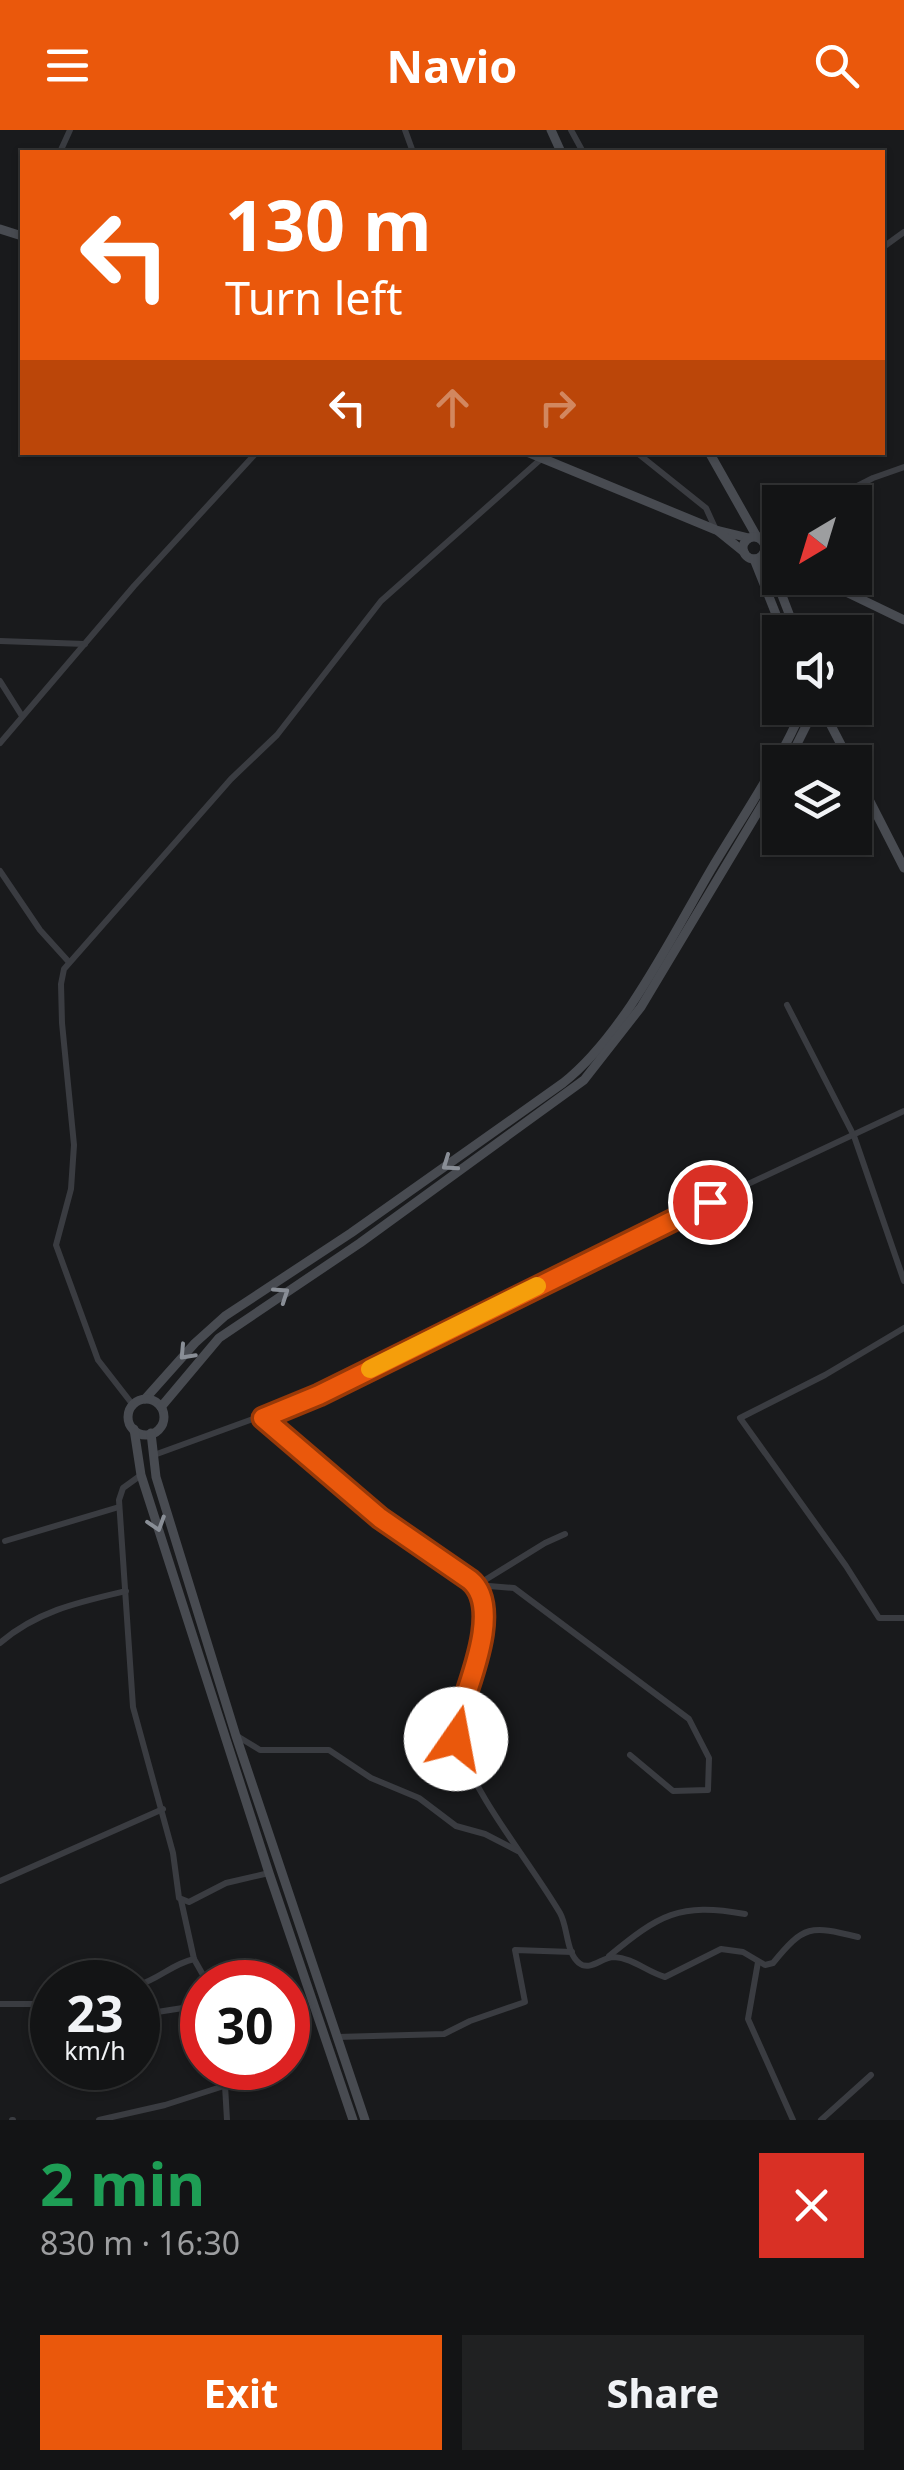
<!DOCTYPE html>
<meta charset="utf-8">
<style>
:root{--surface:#131415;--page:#202122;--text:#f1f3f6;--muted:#9d9ea0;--line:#323334;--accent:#ea580c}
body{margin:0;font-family:"Noto Sans",sans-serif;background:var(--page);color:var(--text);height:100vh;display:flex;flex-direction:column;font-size:38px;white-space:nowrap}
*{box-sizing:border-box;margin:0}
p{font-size:32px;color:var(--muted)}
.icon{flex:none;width:55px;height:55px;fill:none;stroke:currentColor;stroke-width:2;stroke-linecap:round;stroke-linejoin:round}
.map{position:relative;height:1990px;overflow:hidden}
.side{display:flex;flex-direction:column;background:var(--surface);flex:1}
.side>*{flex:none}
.guide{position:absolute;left:20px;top:20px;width:865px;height:305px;border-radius:0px;box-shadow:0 2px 8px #0004,0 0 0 2px var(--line);background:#ea580c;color:#fff;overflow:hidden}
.needle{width:65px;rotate:218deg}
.tools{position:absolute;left:762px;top:355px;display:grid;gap:20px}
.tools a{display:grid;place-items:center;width:110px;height:110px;border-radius:0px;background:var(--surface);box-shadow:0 2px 8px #0004,0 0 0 2px var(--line);font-size:50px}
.speed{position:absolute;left:30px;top:1830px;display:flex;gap:20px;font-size:50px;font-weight:700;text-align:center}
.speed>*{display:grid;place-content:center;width:130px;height:130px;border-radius:50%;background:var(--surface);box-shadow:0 2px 8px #0004,0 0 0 2px var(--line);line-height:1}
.speed small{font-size:25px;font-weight:400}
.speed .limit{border:15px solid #d22;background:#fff;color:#111}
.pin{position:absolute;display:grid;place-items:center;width:85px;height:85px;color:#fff;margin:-42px;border:5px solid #fff;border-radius:50%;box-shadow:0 2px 10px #0007}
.me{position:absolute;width:110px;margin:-55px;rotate:12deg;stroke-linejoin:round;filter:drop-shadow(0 0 8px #0008)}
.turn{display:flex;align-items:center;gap:35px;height:210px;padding:0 40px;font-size:45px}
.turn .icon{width:130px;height:130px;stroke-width:2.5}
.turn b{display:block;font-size:70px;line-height:85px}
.lanes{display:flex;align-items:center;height:95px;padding:0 40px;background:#0003;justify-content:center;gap:50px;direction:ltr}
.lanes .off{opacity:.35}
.round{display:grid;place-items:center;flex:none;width:105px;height:105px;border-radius:0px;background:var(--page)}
.head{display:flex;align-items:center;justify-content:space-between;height:170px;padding:0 40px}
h1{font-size:60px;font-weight:700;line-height:75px;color:#1e9e55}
.cta{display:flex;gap:20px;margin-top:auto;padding:20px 40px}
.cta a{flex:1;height:115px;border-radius:0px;background:var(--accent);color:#fff;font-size:40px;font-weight:700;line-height:115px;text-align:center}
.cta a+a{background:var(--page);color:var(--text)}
header{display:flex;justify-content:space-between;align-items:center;height:130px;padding:0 40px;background:var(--accent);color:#fff;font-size:45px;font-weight:700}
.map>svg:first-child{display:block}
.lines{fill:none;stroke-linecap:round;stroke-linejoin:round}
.street{stroke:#3a3c41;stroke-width:6}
.secondary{stroke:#484b51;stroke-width:9}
.oneway{stroke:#898e96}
.route-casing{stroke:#983908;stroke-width:25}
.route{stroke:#ea580c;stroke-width:18}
.slow{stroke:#f59e0b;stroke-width:18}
</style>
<header><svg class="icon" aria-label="menu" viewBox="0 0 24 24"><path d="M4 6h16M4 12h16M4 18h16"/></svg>Navio<svg class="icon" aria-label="search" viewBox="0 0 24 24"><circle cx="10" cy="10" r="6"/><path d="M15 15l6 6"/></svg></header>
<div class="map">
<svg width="904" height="1990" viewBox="0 0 904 1990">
<rect width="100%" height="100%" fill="#191a1c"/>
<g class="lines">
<g class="street">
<path d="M 405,0 L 413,22"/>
<path d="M 571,0 L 583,22"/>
<path d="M 60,22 L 70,0"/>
<path d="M 882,118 L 904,102"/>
<path d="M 636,322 L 706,378 L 716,400"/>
<path d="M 826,372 L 873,348 L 904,337"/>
<path d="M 757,407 L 780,396"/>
<path d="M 0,511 L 85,514"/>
<path d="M 0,551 L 22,586"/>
<path d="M 0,613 L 134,456 L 257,322"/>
<path d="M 0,741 L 40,800 L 68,831"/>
<path d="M 787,875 L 854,1006 L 904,1151"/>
<path d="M 904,1198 L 825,1245 L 740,1288 L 846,1436 L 879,1488 L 904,1488"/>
<path d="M 133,1275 L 98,1230 L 56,1115 L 71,1059 L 74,1015 L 62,893 L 61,854 L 64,839 L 231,649 L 277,605 L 381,471 L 541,329"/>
<path d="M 263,1288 L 380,1388 L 470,1450 C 504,1477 466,1559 456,1595 L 456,1609 C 479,1673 526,1726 560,1783 C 568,1797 566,1823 579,1833 C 590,1842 602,1827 614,1827 C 633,1828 647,1842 665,1847 L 721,1819 L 743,1822 L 765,1835 L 773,1833 C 804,1795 810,1795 858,1807"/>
<path d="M 154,1325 L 319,1265 L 684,1084 L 904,981"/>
<path d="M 141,1345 L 123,1358 L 119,1370 L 133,1577 L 173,1723 L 179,1768 L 189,1772 L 226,1753 L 269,1743"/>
<path d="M 565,1404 L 545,1413 L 477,1455 L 514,1458 L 689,1589 L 709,1628 L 708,1660 L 673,1661 L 630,1625"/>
<path d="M 5,1411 L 119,1377"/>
<path d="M 0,1513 C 37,1481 79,1472 126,1461"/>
<path d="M 237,1606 L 260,1620 L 329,1620 L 371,1648 L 419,1668 L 456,1696 L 485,1704 L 518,1721"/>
<path d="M 0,1751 L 163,1679"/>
<path d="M 181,1770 L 194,1829 L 207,1852"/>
<path d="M 609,1826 C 659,1785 679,1772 745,1784"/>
<path d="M 758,1832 L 748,1889 L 793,1990"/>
<path d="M 138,1855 C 159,1849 172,1834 194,1829"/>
<path d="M 0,1874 L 52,1874"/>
<path d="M 138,1885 L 202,1875"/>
<path d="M 337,1907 L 444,1904 L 470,1891 L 525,1872 L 515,1820 L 572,1822"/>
<path d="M 224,1938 L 227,1990"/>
<path d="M 12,1990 L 13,1990"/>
<path d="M 99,1990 L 165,1975 L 227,1955"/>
<path d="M 821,1990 L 871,1945"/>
</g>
<g class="secondary">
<path d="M 551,0 L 561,22"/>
<path d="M 0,99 L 22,106"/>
<path d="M 527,322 L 716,400 L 749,408"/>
<path d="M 709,322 L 757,407"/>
<path d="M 718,401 L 744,422"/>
<circle cx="754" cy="418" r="11"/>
<path d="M 765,415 L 780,427"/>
<path d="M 765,421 L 796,502"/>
<path d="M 754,429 L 783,502"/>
<path d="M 817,448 L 904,490"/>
<path d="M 822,578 L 850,632"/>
<path d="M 788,632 L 815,578"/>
<path d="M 855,642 L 904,738"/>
<path d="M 145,1269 L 195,1213 L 225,1186 L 351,1103 L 563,953 C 624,905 672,806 712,738 C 743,686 779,634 803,578"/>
<circle cx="146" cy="1287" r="18"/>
<path d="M 161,1277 L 219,1208 L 360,1113 L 584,950 L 641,877 L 780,645"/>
<path d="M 134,1299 L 141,1345 L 269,1743 L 353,1990"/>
<path d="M 151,1303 L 156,1347 L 236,1606 L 365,1990"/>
</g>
</g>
<defs><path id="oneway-chevron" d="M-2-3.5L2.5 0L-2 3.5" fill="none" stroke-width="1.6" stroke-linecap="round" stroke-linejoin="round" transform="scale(2.5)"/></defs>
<g class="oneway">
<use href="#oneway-chevron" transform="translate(449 1034) rotate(145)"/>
<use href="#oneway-chevron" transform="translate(282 1164) rotate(-34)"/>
<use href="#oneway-chevron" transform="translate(186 1223) rotate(133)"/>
<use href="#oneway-chevron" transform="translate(157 1394) rotate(72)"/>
</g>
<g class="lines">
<g class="route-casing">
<path id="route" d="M 456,1609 L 456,1595 C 466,1559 504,1478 470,1450 L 380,1388 L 263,1288 L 319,1265 L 710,1072"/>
</g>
<use href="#route" class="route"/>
<path class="slow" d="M 370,1239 L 537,1156"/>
</g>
</svg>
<div class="tools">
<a><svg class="needle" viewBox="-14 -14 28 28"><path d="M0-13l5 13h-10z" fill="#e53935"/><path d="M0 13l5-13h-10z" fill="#9d9ea0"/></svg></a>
<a><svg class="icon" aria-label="sound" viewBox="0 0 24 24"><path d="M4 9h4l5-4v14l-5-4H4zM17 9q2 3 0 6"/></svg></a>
<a><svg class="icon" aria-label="layers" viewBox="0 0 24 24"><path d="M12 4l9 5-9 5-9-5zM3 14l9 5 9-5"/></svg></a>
</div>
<div class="speed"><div>23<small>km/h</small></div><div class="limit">30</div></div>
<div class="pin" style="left:710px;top:1072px;background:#d93025"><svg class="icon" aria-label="arrive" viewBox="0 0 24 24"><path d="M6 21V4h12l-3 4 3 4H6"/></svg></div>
<svg class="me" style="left:456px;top:1609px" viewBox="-20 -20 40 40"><circle r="19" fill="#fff"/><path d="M0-13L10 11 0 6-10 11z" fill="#ea580c"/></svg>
<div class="guide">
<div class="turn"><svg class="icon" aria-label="left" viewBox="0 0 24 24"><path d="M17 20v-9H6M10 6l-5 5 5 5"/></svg><div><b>130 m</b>Turn left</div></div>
<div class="lanes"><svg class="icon" aria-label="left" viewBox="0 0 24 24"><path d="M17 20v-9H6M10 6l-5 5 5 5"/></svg><svg class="icon off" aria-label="ahead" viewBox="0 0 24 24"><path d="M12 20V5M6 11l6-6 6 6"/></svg><svg class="icon off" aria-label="right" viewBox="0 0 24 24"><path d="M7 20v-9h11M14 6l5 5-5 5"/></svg></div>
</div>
</div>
<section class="side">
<div class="head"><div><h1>2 min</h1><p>830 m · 16:30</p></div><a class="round" style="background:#d93025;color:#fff"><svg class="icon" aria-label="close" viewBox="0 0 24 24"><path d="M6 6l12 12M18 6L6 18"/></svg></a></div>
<div class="cta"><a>Exit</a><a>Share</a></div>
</section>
